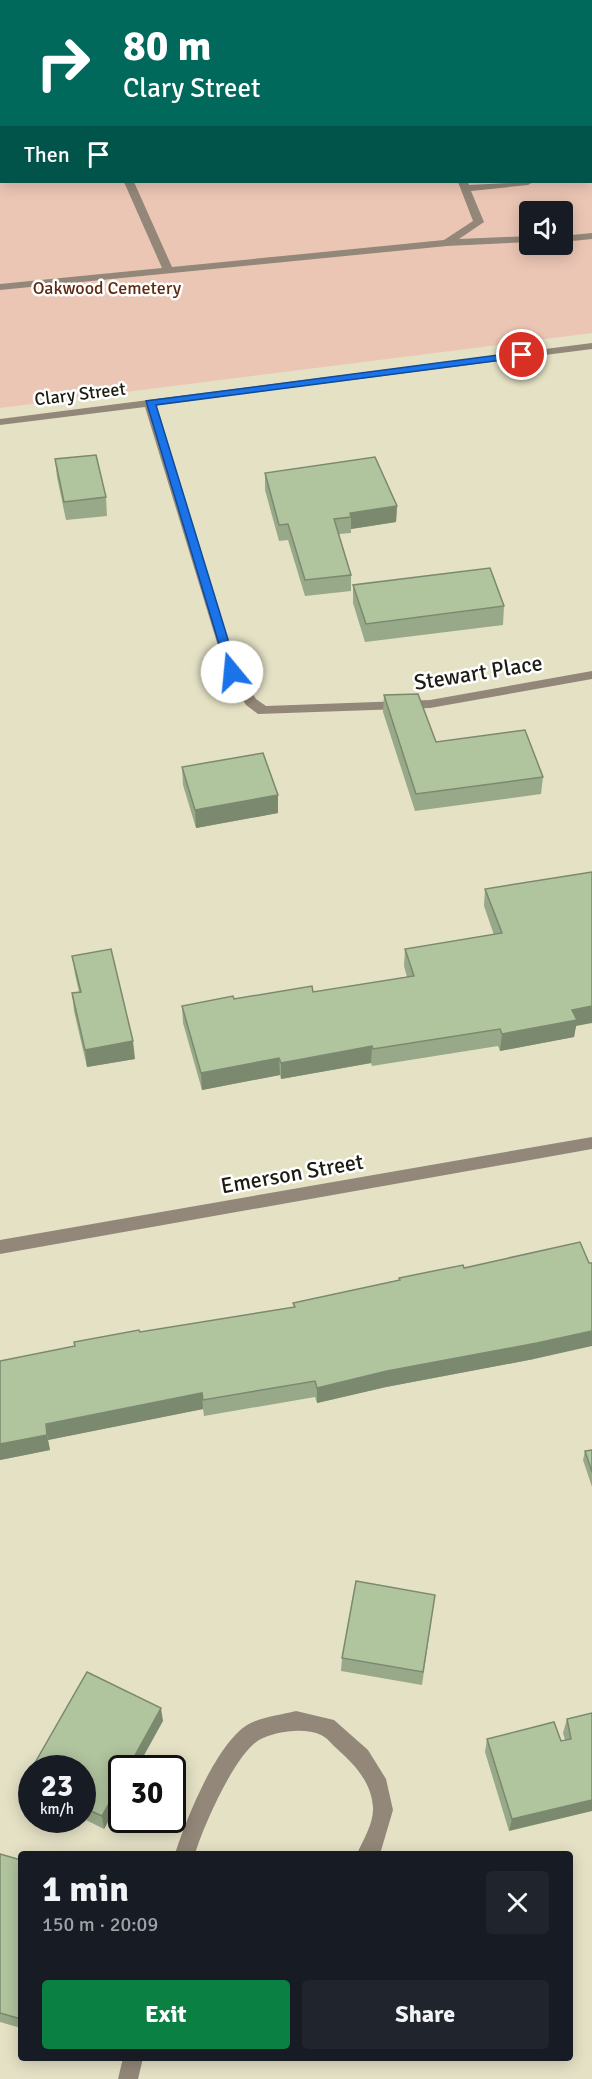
<!DOCTYPE html>
<meta charset="utf-8">
<style>
:root{--surface:#171b24;--page:#20242c;--text:#f1f3f6;--muted:#9ea1a6;--accent:#0b8043}
body{margin:0;font-family:Signika,sans-serif;background:var(--page);color:var(--text);height:100vh;display:flex;flex-direction:column;font-size:22px;white-space:nowrap}
*{box-sizing:border-box;margin:0}
p{font-size:20px;color:var(--muted)}
.icon{flex:none;width:33px;height:33px;fill:none;stroke:currentColor;stroke-width:2;stroke-linecap:round;stroke-linejoin:round}
.map{position:relative;flex:1;overflow:hidden}
.panel{position:absolute;left:18px;top:1851px;width:555px;height:210px;display:flex;flex-direction:column;background:var(--surface);border-radius:6px;box-shadow:0 3px 15px #0003}
.panel>*{flex:none}
.guide{position:absolute;left:0px;top:0px;width:592px;height:183px;box-shadow:0 3px 15px #0003;background:#00695c;color:#fff;overflow:hidden}
.tools{position:absolute;left:519px;top:201px;display:grid;gap:12px}
.tools a{display:grid;place-items:center;width:54px;height:54px;border-radius:6px;background:var(--surface);box-shadow:0 3px 15px #0003;font-size:30px}
.speed{position:absolute;left:18px;top:1755px;display:flex;gap:12px;font-size:30px;font-weight:700;text-align:center}
.speed>*{display:grid;place-content:center;width:78px;height:78px;border-radius:50%;background:var(--surface);box-shadow:0 3px 15px #0003;line-height:1}
.speed small{font-size:15px;font-weight:400}
.speed .limit{border:3px solid #111;border-radius:9px;background:#fff;color:#111}
.pin{position:absolute;display:grid;place-items:center;width:51px;height:51px;color:#fff;margin:-26px;border:3px solid #fff;border-radius:50%;box-shadow:0 2px 6px #0007}
.me{position:absolute;width:66px;margin:-33px;rotate:343deg;stroke-linejoin:round;filter:drop-shadow(0 0 4px #0008)}
.turn{display:flex;align-items:center;gap:21px;height:126px;padding:0 24px;font-size:27px}
.turn .icon{width:78px;height:78px;stroke-width:2.5}
.turn b{display:block;font-size:42px;line-height:51px}
.then{display:flex;align-items:center;height:57px;padding:0 24px;background:#0003;gap:12px;font-size:22px}
.round{display:grid;place-items:center;flex:none;width:63px;height:63px;border-radius:6px;background:var(--page)}
.head{display:flex;align-items:center;justify-content:space-between;height:102px;padding:0 24px}
h1{font-size:36px;font-weight:700;line-height:45px}
.button{display:flex;gap:12px;margin-top:auto;padding:12px 24px}
.button a{flex:1;height:69px;border-radius:6px;background:var(--accent);color:#fff;font-size:24px;font-weight:700;line-height:69px;text-align:center}
.button a+a{background:var(--page);color:var(--text)}
.map>svg:first-child{display:block}
.green{fill:#ecc6b5;fill-rule:evenodd}
.lines{fill:none;stroke-linecap:round;stroke-linejoin:round}
.minor{fill:#928778;fill-rule:evenodd}
.wall{fill:#97a988}
.shaded-wall{fill:#7b896f}
.building{fill:#b0c49e;stroke:#7b896f;stroke-width:1.5}
.route{fill:#1a73e8;stroke:#114b97;stroke-width:1.5}
.labels{text-anchor:middle;stroke-width:5;stroke-linejoin:round;paint-order:stroke}
.far-park-label{font-size:18px;fill:#5f2a0f;stroke:#fff}
.far-street-label{font-size:18px;fill:#1c1b11;stroke:#fff}
.street-label{font-size:22px;fill:#1c1b11;stroke:#fff}
</style>
<div class="map">
<svg width="592" height="2079" viewBox="0 0 592 2079">
<rect width="100%" height="100%" fill="#e4e1c5"/>
<path class="green" d="M 0,0 L 592,0 L 592,333 L 0,408 ZM 2,2 L 591,2 L 591,182 L 2,182 ZM 530,212 L 562,212 L 562,244 L 530,244 Z"/>
<g class="lines">
<g class="minor">
<path d="M 0,0 L 10,0 L 2,3 Z"/>
<rect x="69" y="0" width="10" height="2"/>
<rect x="368" y="0" width="10" height="2"/>
<rect x="591" y="14" width="1" height="6"/>
<rect x="591" y="65" width="1" height="7"/>
<rect x="591" y="122" width="1" height="6"/>
<rect x="0" y="129" width="2" height="6"/>
<rect x="591" y="172" width="1" height="6"/>
<path d="M 124,182 L 134,182 L 172,267 L 444,240 L 473,221 L 458,182 L 468,182 L 469,185 L 533,182 L 528,185 L 471,191 L 484,222 L 459,239 L 530,236 L 530,242 L 447,246 L 0,290 L 0,284 L 162,268 Z"/>
<path d="M 592,233 L 592,239 L 562,242 L 562,236 Z"/>
<path d="M 592,343 L 592,349 L 156,405 L 238,672 L 256,699 L 266,706 L 430,700 L 592,671 L 592,679 L 430,708 L 258,714 L 246,705 L 226,672 L 145,407 L 0,425 L 0,419 Z"/>
<path d="M 592,1137 L 592,1149 L 0,1254 L 0,1240 Z"/>
<path d="M 296,1711 L 334,1720 L 368,1750 L 386,1779 L 393,1810 L 380,1854 L 357,1854 C 363,1840 374,1823 373,1807 C 371,1781 354,1764 335,1747 C 331,1743 326,1737 321,1735 C 305,1727 275,1731 259,1740 C 235,1754 203,1827 195,1854 L 175,1854 C 186,1819 216,1745 247,1725 C 260,1717 281,1715 296,1711 Z"/>
<path d="M 123,2058 L 143,2058 L 138,2079 L 118,2079 Z"/>
</g>
</g>
<g class="wall">
<path d="M 55,459 L 106,497 L 107,516 L 66,520 L 57,477 Z"/>
<path d="M 265,473 L 397,506 L 396,522 L 351,529 L 351,533 L 339,534 L 351,575 L 351,591 L 305,596 L 288,540 L 279,541 L 265,490 Z"/>
<path d="M 353,585 L 504,606 L 503,625 L 365,642 L 353,603 Z"/>
<path d="M 384,695 L 436,742 L 543,777 L 541,794 L 415,811 L 383,712 Z"/>
<path d="M 182,767 L 278,795 L 278,813 L 196,828 L 183,785 Z"/>
<path d="M 485,889 L 576,1026 L 574,1037 L 500,1051 L 498,1046 L 372,1066 L 371,1063 L 281,1079 L 280,1075 L 202,1090 L 183,1023 L 182,1006 L 234,999 L 313,992 L 407,977 L 404,966 L 405,949 L 494,935 L 484,906 Z"/>
<path d="M 72,956 L 135,1059 L 87,1067 L 74,1011 L 72,993 L 79,992 L 75,974 Z"/>
<path d="M 464,1268 L 534,1359 L 386,1387 L 317,1403 L 315,1397 L 204,1416 L 203,1409 L 48,1440 L 50,1450 L 0,1460 L 0,1361 L 75,1346 L 140,1332 L 294,1307 L 293,1303 L 399,1280 L 399,1278 Z"/>
<path d="M 592,1450 L 592,1487 L 583,1460 L 585,1451 Z"/>
<path d="M 433,1609 L 422,1685 L 341,1671 L 342,1658 Z"/>
<path d="M 592,1713 L 509,1831 L 485,1752 L 487,1739 L 561,1741 L 565,1740 L 563,1733 L 567,1719 Z"/>
<path d="M 163,1721 L 122,1768 L 122,1797 L 104,1829 L 82,1818 L 82,1768 Z"/>
<path d="M 32,1770 L 32,1792 L 30,1791 L 27,1779 Z"/>
<path d="M 0,1854 L 21,1860 L 21,2028 L 0,2022 Z"/>
</g>
<g class="shaded-wall">
<path d="M 397,506 L 396,522 L 351,529 L 351,517 L 350,513 Z"/>
<path d="M 278,795 L 278,813 L 196,828 L 195,810 Z"/>
<path d="M 592,1006 L 592,1023 L 576,1026 L 574,1037 L 500,1051 L 502,1034 L 572,1010 Z"/>
<path d="M 133,1041 L 135,1059 L 87,1067 L 85,1050 Z"/>
<path d="M 372,1046 L 371,1063 L 281,1079 L 281,1063 Z"/>
<path d="M 279,1058 L 280,1075 L 202,1090 L 201,1073 Z"/>
<path d="M 592,1331 L 592,1346 L 534,1359 L 386,1387 L 317,1403 L 317,1388 L 387,1371 Z"/>
<path d="M 202,1393 L 203,1409 L 48,1440 L 46,1424 Z"/>
<path d="M 47,1435 L 50,1450 L 0,1460 L 0,1444 Z"/>
<path d="M 161,1708 L 163,1721 L 137,1768 L 128,1768 Z"/>
<path d="M 122,1780 L 122,1797 L 104,1829 L 102,1816 Z"/>
<path d="M 592,1800 L 592,1811 L 509,1831 L 512,1819 Z"/>
</g>
<g class="building">
<path d="M 96,455 L 106,497 L 64,502 L 55,459 Z"/>
<path d="M 375,457 L 397,506 L 350,513 L 351,517 L 334,519 L 351,575 L 305,580 L 288,524 L 279,525 L 265,473 Z"/>
<path d="M 490,568 L 504,606 L 366,624 L 353,585 Z"/>
<path d="M 418,694 L 436,742 L 525,730 L 543,777 L 416,794 L 384,695 Z"/>
<path d="M 263,753 L 278,795 L 195,810 L 182,767 Z"/>
<path d="M 592,872 L 592,1006 L 572,1010 L 577,1020 L 502,1034 L 500,1029 L 373,1049 L 372,1046 L 281,1063 L 279,1058 L 201,1073 L 182,1006 L 233,996 L 234,999 L 312,986 L 313,992 L 414,976 L 405,949 L 502,933 L 485,889 Z"/>
<path d="M 111,949 L 133,1041 L 85,1050 L 72,993 L 81,992 L 72,956 Z"/>
<path d="M 580,1242 L 589,1263 L 592,1263 L 592,1331 L 537,1343 L 387,1371 L 317,1388 L 315,1381 L 203,1400 L 202,1393 L 46,1424 L 47,1435 L 0,1444 L 0,1361 L 75,1346 L 74,1342 L 139,1330 L 140,1332 L 295,1307 L 293,1303 L 400,1280 L 399,1278 L 463,1265 L 464,1268 Z"/>
<path d="M 592,1450 L 592,1472 L 585,1451 Z"/>
<path d="M 356,1581 L 435,1595 L 423,1672 L 342,1658 Z"/>
<path d="M 87,1672 L 161,1708 L 128,1768 L 122,1768 L 122,1780 L 102,1816 L 82,1807 L 82,1768 L 32,1768 Z"/>
<path d="M 592,1713 L 592,1800 L 512,1819 L 487,1739 L 554,1722 L 561,1741 L 571,1739 L 567,1719 Z"/>
<path d="M 32,1770 L 32,1781 L 27,1779 Z"/>
<path d="M 0,1854 L 21,1860 L 21,2019 L 0,2013 Z"/>
</g>
<path class="route" d="M 522,352 L 527,355 L 526,357 L 156,405 L 238,672 L 236,674 L 228,674 L 146,401 Z"/>
<g class="labels">
<g class="far-park-label">
<text x="107" y="294">Oakwood Cemetery</text>
</g>
<g class="far-street-label">
<text transform="translate(80 394) rotate(-7)" y="6">Clary Street</text>
</g>
<g class="street-label">
<text transform="translate(478 672) rotate(-9)" y="8">Stewart Place</text>
<text transform="translate(292 1173) rotate(-10)" y="8">Emerson Street</text>
</g>
</g>
</svg>
<div class="tools">
<a><svg class="icon" aria-label="sound" viewBox="0 0 24 24"><path d="M4 9h4l5-4v14l-5-4H4zM17 9q2 3 0 6"/></svg></a>
</div>
<div class="speed"><div>23<small>km/h</small></div><div class="limit">30</div></div>
<div class="pin" style="left:522px;top:355px;background:#d93025"><svg class="icon" aria-label="arrive" viewBox="0 0 24 24"><path d="M6 21V4h12l-3 4 3 4H6"/></svg></div>
<svg class="me" style="left:232px;top:672px" viewBox="-20 -20 40 40"><circle r="19" fill="#fff"/><path d="M0-13L10 11 0 6-10 11z" fill="#1a73e8"/></svg>
<div class="guide">
<div class="turn"><svg class="icon" aria-label="right" viewBox="0 0 24 24"><path d="M7 20v-9h11M14 6l5 5-5 5"/></svg><div><b>80 m</b>Clary Street</div></div>
<div class="then">Then<svg class="icon" aria-label="arrive" viewBox="0 0 24 24"><path d="M6 21V4h12l-3 4 3 4H6"/></svg></div>
</div>
<section class="panel">
<div class="head"><div><h1>1 min</h1><p>150 m · 20:09</p></div><a class="round"><svg class="icon" aria-label="close" viewBox="0 0 24 24"><path d="M6 6l12 12M18 6L6 18"/></svg></a></div>
<div class="button"><a>Exit</a><a>Share</a></div>
</section>
</div>
